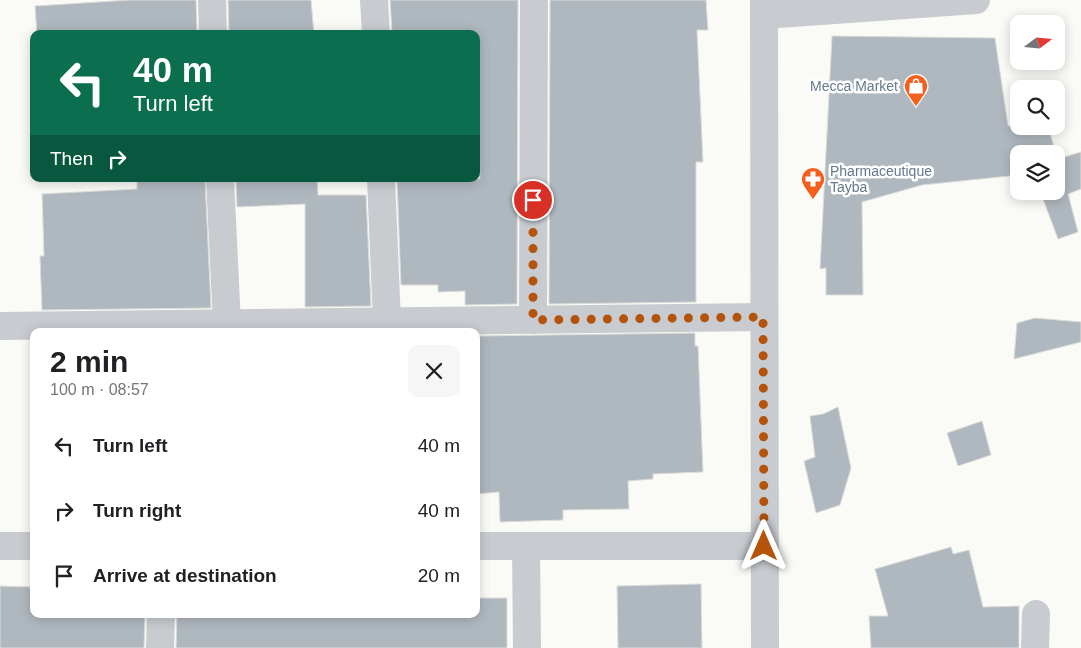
<!DOCTYPE html>
<meta charset="utf-8">
<style>
:root{--surface:#fff;--page:#f6f6f6;--text:#202124;--muted:#757577}
body{margin:0;font-family:Helvetica,sans-serif;background:var(--page);color:var(--text);height:100vh;display:flex;flex-direction:column;font-size:19px;white-space:nowrap}
*{box-sizing:border-box;margin:0}
p{font-size:16px;color:var(--muted)}
.icon{flex:none;width:28px;height:28px;fill:none;stroke:currentColor;stroke-width:2;stroke-linecap:round;stroke-linejoin:round}
.map{position:relative;flex:1;overflow:hidden}
.details{position:absolute;left:30px;top:328px;width:450px;height:290px;display:flex;flex-direction:column;background:var(--surface);border-radius:10px;box-shadow:0 2px 12px #0003}
.details>*{flex:none}
.hud{position:absolute;left:30px;top:30px;width:450px;height:152px;border-radius:10px;box-shadow:0 2px 12px #0003;background:#0b6e4f;color:#fff;overflow:hidden}
.needle{width:32px;rotate:74deg}
.tools{position:absolute;left:1010px;top:15px;display:grid;gap:10px}
.tools a{display:grid;place-items:center;width:55px;height:55px;border-radius:10px;background:var(--surface);box-shadow:0 2px 12px #0003;font-size:25px}
.pin{position:absolute;display:grid;place-items:center;width:42px;height:42px;color:#fff;margin:-21px;border:2px solid #fff;border-radius:50%;box-shadow:0 1px 5px #0007}
.me{position:absolute;width:55px;margin:-28px;rotate:0deg;stroke-linejoin:round;filter:drop-shadow(0 0 4px #0008)}
.turn{display:flex;align-items:center;gap:18px;height:105px;padding:0 20px;font-size:22px}
.turn .icon{width:65px;height:65px;stroke-width:2.5}
.turn b{display:block;font-size:35px;line-height:42px}
.then{display:flex;align-items:center;height:48px;padding:0 20px;background:#0003;gap:10px;font-size:19px}
.round{display:grid;place-items:center;flex:none;width:52px;height:52px;border-radius:10px;background:var(--page)}
.overview{display:flex;align-items:center;justify-content:space-between;height:85px;padding:0 20px}
h1{font-size:30px;font-weight:600;line-height:38px}
ul{padding:0;list-style:none}
li{display:flex;align-items:center;gap:15px;height:65px;padding:0 20px}
li div{flex:1}
li b{display:block;font-size:19px}
li em{font-style:normal}
.map>svg:first-child{display:block}
.building{fill:#b0b8bf;stroke:#dcdcd9}
.lines{fill:none;stroke-linecap:round;stroke-linejoin:round}
.minor{stroke:#c8cbd0;stroke-width:28}
.route{stroke:#b45309;stroke-width:9;stroke-dasharray:0 16.2}
.labels{text-anchor:middle;stroke-width:5;stroke-linejoin:round;paint-order:stroke}
.poi-label{font-size:14px;fill:#66788b;stroke:#fff;text-anchor:end}
</style>
<div class="map">
<svg width="1081" height="648" viewBox="0 0 1081 648">
<rect width="100%" height="100%" fill="#fafaf7"/>
<g class="building">
<path d="M 130,0 L 196,0 L 197,32 L 37,34 L 35,6 Z"/>
<path d="M 228,0 L 311,0 L 314,34 L 229,34 Z"/>
<path d="M 390,0 L 518,0 L 517,304 L 465,305 L 465,291 L 438,292 L 438,285 L 401,285 L 397,179 L 480,179 L 476,34 L 450,34 L 449,31 L 392,32 Z"/>
<path d="M 550,0 L 706,0 L 708,30 L 697,30 L 703,162 L 696,162 L 696,302 L 549,304 Z"/>
<path d="M 832,36 L 995,38 L 1008,126 L 1048,126 L 1056,154 L 1019,154 L 1019,175 L 922,185 L 862,202 L 863,295 L 826,295 L 826,268 L 820,269 Z"/>
<path d="M 1081,152 L 1081,189 L 1068,194 L 1078,232 L 1058,239 L 1040,191 L 1056,191 L 1056,155 L 1058,159 Z"/>
<path d="M 137,179 L 205,179 L 211,308 L 42,310 L 40,256 L 44,256 L 42,194 L 137,189 Z"/>
<path d="M 236,179 L 317,179 L 318,195 L 366,195 L 371,306 L 305,307 L 305,204 L 237,207 Z"/>
<path d="M 1035,318 L 1081,322 L 1081,342 L 1014,359 L 1017,323 Z"/>
<path d="M 695,333 L 695,346 L 698,346 L 703,472 L 653,474 L 653,479 L 628,481 L 629,509 L 563,510 L 563,520 L 500,522 L 499,492 L 476,494 L 476,336 Z"/>
<path d="M 838,407 L 851,468 L 840,505 L 816,513 L 804,461 L 815,457 L 810,416 L 823,414 Z"/>
<path d="M 982,421 L 991,455 L 958,466 L 947,433 Z"/>
<path d="M 951,547 L 953,554 L 969,550 L 983,607 L 1019,606 L 1019,648 L 871,648 L 869,616 L 888,616 L 875,569 Z"/>
<path d="M 701,584 L 702,648 L 618,648 L 617,586 Z"/>
<path d="M 0,586 L 34,587 L 34,614 L 145,614 L 144,648 L 0,648 Z"/>
<path d="M 476,598 L 507,598 L 507,648 L 176,648 L 177,614 L 476,614 Z"/>
</g>
<g class="lines">
<g class="minor">
<path d="M 212,0 L 213,34"/>
<path d="M 374,0 L 376,34"/>
<path d="M 764,0 L 765,648"/>
<path d="M 764,15 L 976,0"/>
<path d="M 220,179 L 227,324"/>
<path d="M 381,179 L 387,322"/>
<path d="M 533,320 L 534,0"/>
<path d="M 0,326 L 763,317"/>
<path d="M 0,546 L 34,546"/>
<path d="M 476,546 L 764,546"/>
<path d="M 526,546 L 527,648"/>
<path d="M 160,648 L 161,614"/>
<path d="M 1035,648 L 1036,614"/>
</g>
</g>
<g class="lines">
<path class="route" d="M 533,200 L 533,320 L 763,317 L 764,546"/>
</g>
<defs>
<g id="shop-pin" transform="scale(1.25)"><path d="M0 17L-7.5 6A9.5 9.5 0 1 1 7.5 6Z" fill="#f45f1d" stroke="#fff"/><path d="M-5-2.5h2.3a2.7 3.5 0 0 1 5.4 0H5L5.5 6h-11ZM-1.5-2.5h3a1.5 2.3 0 0 0-3 0Z" fill="#fff"/></g>
<g id="pharmacy-pin" transform="scale(1.25)"><path d="M0 17L-7.5 6A9.5 9.5 0 1 1 7.5 6Z" fill="#f45f1d" stroke="#fff"/><path d="M-2-6h4v4h4v4h-4v4h-4v-4h-4v-4h4Z" fill="#fff"/></g>
</defs>
<g fill-rule="evenodd">
<use href="#shop-pin" x="916" y="86"/>
<use href="#pharmacy-pin" x="813" y="179"/>
</g>
<g class="labels">
<g class="poi-label">
<text x="898" y="91">Mecca Market</text>
<text x="830" y="176" text-anchor="start">Pharmaceutique<tspan x="830" dy="16">Tayba</tspan></text>
</g>
</g>
</svg>
<div class="tools">
<a><svg class="needle" viewBox="-14 -14 28 28"><path d="M0-13l5 13h-10z" fill="#e53935"/><path d="M0 13l5-13h-10z" fill="#757577"/></svg></a>
<a><svg class="icon" aria-label="search" viewBox="0 0 24 24"><circle cx="10" cy="10" r="6"/><path d="M15 15l6 6"/></svg></a>
<a><svg class="icon" aria-label="layers" viewBox="0 0 24 24"><path d="M12 4l9 5-9 5-9-5zM3 14l9 5 9-5"/></svg></a>
</div>
<div class="pin" style="left:533px;top:200px;background:#d93025"><svg class="icon" aria-label="arrive" viewBox="0 0 24 24"><path d="M6 21V4h12l-3 4 3 4H6"/></svg></div>
<svg class="me" style="left:764px;top:546px" viewBox="-20 -20 40 40"><path d="M0-17L14 15 0 8-14 15z" fill="#b45309" stroke="#fff" stroke-width="4"/></svg>
<div class="hud">
<div class="turn"><svg class="icon" aria-label="left" viewBox="0 0 24 24"><path d="M17 20v-9H6M10 6l-5 5 5 5"/></svg><div><b>40 m</b>Turn left</div></div>
<div class="then">Then<svg class="icon" aria-label="right" viewBox="0 0 24 24"><path d="M7 20v-9h11M14 6l5 5-5 5"/></svg></div>
</div>
<section class="details">
<div class="overview"><div><h1>2 min</h1><p>100 m · 08:57</p></div><a class="round"><svg class="icon" aria-label="close" viewBox="0 0 24 24"><path d="M6 6l12 12M18 6L6 18"/></svg></a></div>
<ul>
<li><svg class="icon" aria-label="left" viewBox="0 0 24 24"><path d="M17 20v-9H6M10 6l-5 5 5 5"/></svg><div><b>Turn left</b></div><em>40 m</em></li>
<li><svg class="icon" aria-label="right" viewBox="0 0 24 24"><path d="M7 20v-9h11M14 6l5 5-5 5"/></svg><div><b>Turn right</b></div><em>40 m</em></li>
<li><svg class="icon" aria-label="arrive" viewBox="0 0 24 24"><path d="M6 21V4h12l-3 4 3 4H6"/></svg><div><b>Arrive at destination</b></div><em>20 m</em></li>
</ul>
</section>
</div>
